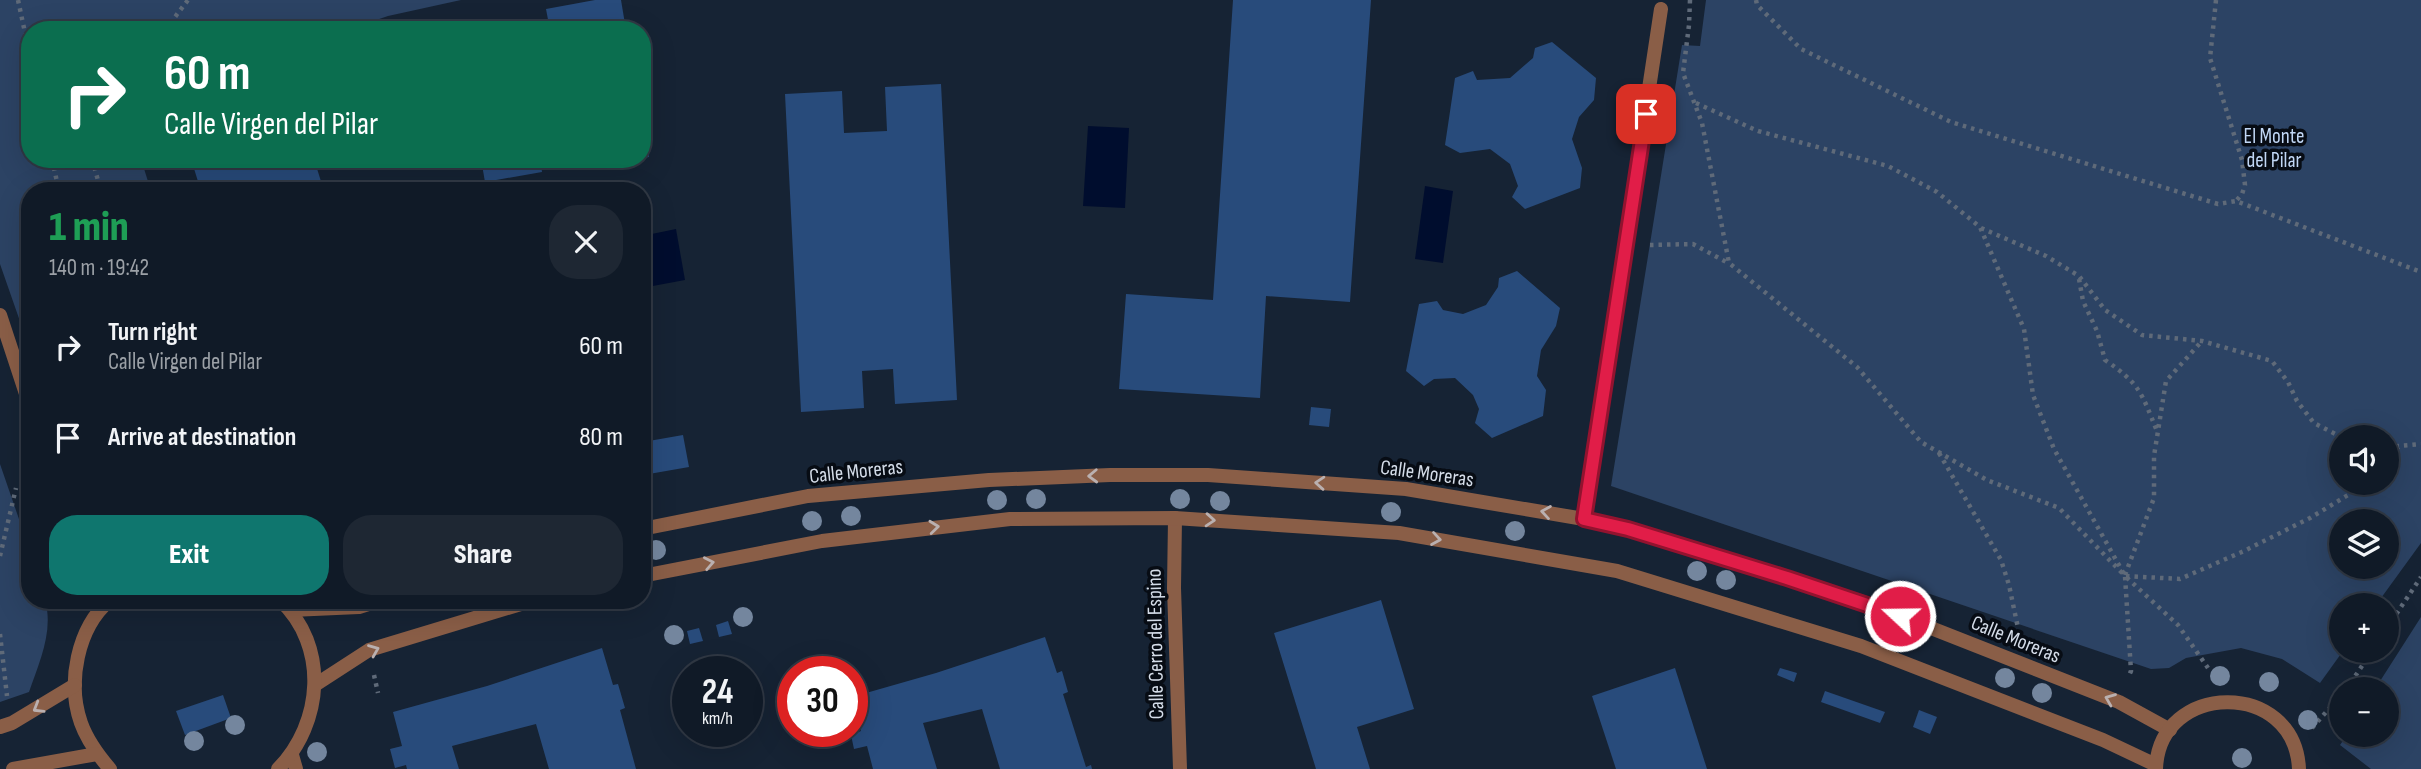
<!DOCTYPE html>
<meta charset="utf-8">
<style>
:root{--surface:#101a27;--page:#1e2733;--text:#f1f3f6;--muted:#9ca1a7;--line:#303844;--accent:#0f766e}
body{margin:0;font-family:"Sofia Sans Condensed",sans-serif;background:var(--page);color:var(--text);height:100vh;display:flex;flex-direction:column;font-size:26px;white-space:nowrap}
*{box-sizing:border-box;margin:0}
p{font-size:23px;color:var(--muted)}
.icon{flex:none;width:38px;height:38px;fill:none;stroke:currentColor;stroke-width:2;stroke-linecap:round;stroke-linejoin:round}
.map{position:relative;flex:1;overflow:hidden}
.sheet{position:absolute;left:21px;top:182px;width:630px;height:427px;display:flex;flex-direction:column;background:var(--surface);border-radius:28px;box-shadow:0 7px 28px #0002,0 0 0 2px var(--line)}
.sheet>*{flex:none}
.guide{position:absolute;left:21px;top:21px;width:630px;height:147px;border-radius:28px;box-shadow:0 7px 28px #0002,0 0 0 2px var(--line);background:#0b6e4f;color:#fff;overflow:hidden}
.buttons{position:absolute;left:2329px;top:425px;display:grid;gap:14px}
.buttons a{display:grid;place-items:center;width:70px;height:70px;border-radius:50%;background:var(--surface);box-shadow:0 7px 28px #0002,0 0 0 2px var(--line);font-size:35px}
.speed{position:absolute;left:672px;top:656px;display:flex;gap:14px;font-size:35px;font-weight:700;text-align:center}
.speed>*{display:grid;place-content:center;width:91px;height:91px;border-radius:50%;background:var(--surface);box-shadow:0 7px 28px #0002,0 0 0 2px var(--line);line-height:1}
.speed small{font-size:18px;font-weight:400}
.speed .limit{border:10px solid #d22;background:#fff;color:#111}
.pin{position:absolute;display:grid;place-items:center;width:60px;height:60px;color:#fff;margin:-30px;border-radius:14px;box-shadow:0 4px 10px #0006}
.me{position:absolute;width:77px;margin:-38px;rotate:291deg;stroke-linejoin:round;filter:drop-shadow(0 0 5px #0008)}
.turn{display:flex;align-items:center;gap:24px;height:147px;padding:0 28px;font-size:32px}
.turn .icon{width:91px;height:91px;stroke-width:2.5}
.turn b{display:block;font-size:49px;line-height:60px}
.round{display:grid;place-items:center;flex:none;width:74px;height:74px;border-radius:28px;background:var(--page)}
.headline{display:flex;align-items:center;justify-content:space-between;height:119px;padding:0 28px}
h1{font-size:42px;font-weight:800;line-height:52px;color:#1e9e55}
.cta{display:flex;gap:14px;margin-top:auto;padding:14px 28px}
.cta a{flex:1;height:80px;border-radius:28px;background:var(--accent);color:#fff;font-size:28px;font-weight:800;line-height:80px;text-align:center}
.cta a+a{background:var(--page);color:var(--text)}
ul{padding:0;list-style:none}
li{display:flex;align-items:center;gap:21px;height:91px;padding:0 28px}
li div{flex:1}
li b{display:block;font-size:26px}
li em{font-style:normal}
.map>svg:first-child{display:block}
.green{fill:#2c4364;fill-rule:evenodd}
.water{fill:#000d2e}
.building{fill:#284b7b}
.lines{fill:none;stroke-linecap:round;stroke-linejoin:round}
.path{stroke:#5f6a79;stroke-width:4.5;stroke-dasharray:3.5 5;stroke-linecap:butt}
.lane{stroke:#8a5e47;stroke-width:14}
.street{stroke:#8a5e47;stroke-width:14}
.tree{fill:#74869e}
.oneway{stroke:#bab0b0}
.route-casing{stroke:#92132f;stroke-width:18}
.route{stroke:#e11d48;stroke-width:12}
.labels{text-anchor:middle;stroke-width:7;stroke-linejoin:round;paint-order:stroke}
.park-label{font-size:21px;fill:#c1d7f5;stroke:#070c14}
.street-label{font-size:21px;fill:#d4dce8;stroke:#070c14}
</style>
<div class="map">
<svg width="2421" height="769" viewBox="0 0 2421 769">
<rect width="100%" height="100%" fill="#162334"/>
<g class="green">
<path d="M 0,0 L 461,0 L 388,16 L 347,30 L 30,30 L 30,159 L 141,159 L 151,191 L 30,191 L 30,350 L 0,264 Z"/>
<path d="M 1706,0 L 2421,0 L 2421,543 L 2376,605 L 2342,606 L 2343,651 L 2320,683 L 2282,659 L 2241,648 L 2186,658 L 2169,668 L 2151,669 L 1611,486 L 1682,45 L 1700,46 ZM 2342,438 L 2387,438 L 2387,483 L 2342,483 ZM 2342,522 L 2387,522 L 2387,567 L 2342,567 Z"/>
<path d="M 0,464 L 30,551 L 30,600 L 45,600 C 54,631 39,663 29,692 L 0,702 Z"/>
<path d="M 2421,617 L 2421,769 L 2371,769 L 2340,745 L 2347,735 L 2387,735 L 2387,690 L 2375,689 Z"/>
</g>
<g class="water">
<path d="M 1088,126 L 1129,128 L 1125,208 L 1083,206 Z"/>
<path d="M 1425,186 L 1453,191 L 1443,263 L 1415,259 Z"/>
<path d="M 676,229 L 685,280 L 642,288 L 642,236 Z"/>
</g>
<g class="building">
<path d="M 595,0 L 621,0 L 626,30 L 550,30 L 546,9 Z"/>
<path d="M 1233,0 L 1371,0 L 1350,302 L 1266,296 L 1260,398 L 1119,389 L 1126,294 L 1213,300 Z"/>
<path d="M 1552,42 L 1596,78 L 1594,100 L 1579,117 L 1572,139 L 1582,168 L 1580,188 L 1525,209 L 1512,197 L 1518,186 L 1510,164 L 1490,149 L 1460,153 L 1445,145 L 1455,78 L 1473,71 L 1477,80 L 1510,78 L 1533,58 L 1535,48 Z"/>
<path d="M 941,84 L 957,400 L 895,404 L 893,369 L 862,371 L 864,408 L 801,412 L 785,94 L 842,91 L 844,133 L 887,131 L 885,87 Z"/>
<path d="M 644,126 L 649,157 L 642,158 L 642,127 Z"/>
<path d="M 191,159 L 314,159 L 324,191 L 201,191 Z"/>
<path d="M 481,159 L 540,159 L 542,172 L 485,182 Z"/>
<path d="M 581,159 L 630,159 L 630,161 L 582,169 Z"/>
<path d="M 1517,271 L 1560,308 L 1556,326 L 1541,350 L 1537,376 L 1546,390 L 1543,416 L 1492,438 L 1475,423 L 1479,409 L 1473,395 L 1455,378 L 1434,379 L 1424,386 L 1406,371 L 1419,304 L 1437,301 L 1443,310 L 1463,314 L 1486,305 L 1498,287 L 1499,278 Z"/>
<path d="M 1311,407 L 1331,409 L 1329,427 L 1309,425 Z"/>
<path d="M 683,435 L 689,467 L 649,474 L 643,442 Z"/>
<path d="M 1381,600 L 1414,709 L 1357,727 L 1370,769 L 1316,769 L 1274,633 Z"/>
<path d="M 728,621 L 732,634 L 719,637 L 716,625 Z"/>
<path d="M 699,628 L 703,641 L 690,644 L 687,631 Z"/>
<path d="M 1045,637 L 1057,673 L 1062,671 L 1068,692 L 1063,694 L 1086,767 L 1091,765 L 1092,769 L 1000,769 L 982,709 L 923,723 L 937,769 L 873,769 L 867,746 L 854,749 L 851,735 L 861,731 L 852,697 L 936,673 Z"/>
<path d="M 602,648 L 613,685 L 618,684 L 625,708 L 620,710 L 636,769 L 549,769 L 536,724 L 452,746 L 459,769 L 407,769 L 406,765 L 395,768 L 390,749 L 402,746 L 393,712 L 487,686 Z"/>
<path d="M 1675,668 L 1707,769 L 1616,769 L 1592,696 Z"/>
<path d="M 1780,668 L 1797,673 L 1794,682 L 1777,675 Z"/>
<path d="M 1825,691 L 1885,712 L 1880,723 L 1821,702 Z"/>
<path d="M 223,695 L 231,718 L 185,735 L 176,711 Z"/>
<path d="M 1919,710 L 1937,717 L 1930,734 L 1913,727 Z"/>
</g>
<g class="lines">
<g class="path">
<path d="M 18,0 L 30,56"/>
<path d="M 1690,0 L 1689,25 L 1683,73 L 1702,123 L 1729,263 L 1857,367 L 1921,442 L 1987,480 L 2059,508 L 2125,576 L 2131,671 L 2128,678"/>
<path d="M 1756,0 L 1757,5 L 1801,49 L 1951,122 L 2218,204 L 2236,201 L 2421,272"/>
<path d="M 2216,0 L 2210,58 L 2242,160 L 2245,185 L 2242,194 L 2236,201"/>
<path d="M 165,30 L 188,0"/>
<path d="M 1696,103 L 1758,131 L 1888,166 L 1937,192 L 1980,227 L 2024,329 L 2033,395 L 2054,449 L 2125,576 L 2178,625 L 2208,668"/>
<path d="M 52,159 L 59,191"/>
<path d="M 92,159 L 101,191"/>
<path d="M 1981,228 L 2046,256 L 2079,276 L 2105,310 L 2142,335 L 2202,341 L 2272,361 L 2288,382 L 2297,401 L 2314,423 L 2343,438"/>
<path d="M 1650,245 L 1693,244 L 1728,263"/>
<path d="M 2079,279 L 2083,301 L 2097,331 L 2105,360 C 2140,384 2141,392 2157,431"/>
<path d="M 2387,447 L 2421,444"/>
<path d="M 1939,453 L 2001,560 L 2009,585 L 2018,628"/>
<path d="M 2387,464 L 2398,447"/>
<path d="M 0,556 L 16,488"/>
<path d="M 2125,575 L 2154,498 L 2154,456 L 2166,381 L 2202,341"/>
<path d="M 2126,576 L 2180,579 L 2244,551 L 2310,518 L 2368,483"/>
<path d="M 2387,628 L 2421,577"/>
<path d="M 0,634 L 7,696"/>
<path d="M 374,675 L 378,693"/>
<path d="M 2346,690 L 2372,651"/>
<path d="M 2312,728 L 2342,694"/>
</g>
<path class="lane" d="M 292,755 L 296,769"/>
<g class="street">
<path d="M 0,315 L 30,406"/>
<path d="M 1175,518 L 1174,588 L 1180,769"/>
<path d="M 1584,519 L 1661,9"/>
<path d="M 642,529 L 808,496 L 989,480 L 1110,475 L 1208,475 L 1406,489 L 1584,519 L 1628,529 L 1787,578 L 1875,606 L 2119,702 L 2170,730"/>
<path d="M 642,576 L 822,541 L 1010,519 L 1175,518 L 1399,533 L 1617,571 L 1861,646 L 2103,740 L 2156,765"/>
<path d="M 110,600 C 77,628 67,683 81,723 C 87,740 98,755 110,769"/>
<path d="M 291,610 L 359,607 L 381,600"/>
<path d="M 315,685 L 369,650 L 534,600"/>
<path d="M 0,727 L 12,723 L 75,685"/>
<path d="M 13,769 L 97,754"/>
<path d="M 278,769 C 323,723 329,646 280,600"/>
<path d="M 2156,769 C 2159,681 2295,679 2299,769"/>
</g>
</g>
<g class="tree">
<circle cx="1036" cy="499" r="10"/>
<circle cx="1180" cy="499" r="10"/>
<circle cx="997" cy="500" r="10"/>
<circle cx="1220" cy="501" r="10"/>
<circle cx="1391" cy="512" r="10"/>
<circle cx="851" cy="516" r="10"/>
<circle cx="812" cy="521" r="10"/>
<circle cx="1515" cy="531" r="10"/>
<circle cx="656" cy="550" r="10"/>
<circle cx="1697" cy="571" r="10"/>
<circle cx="1726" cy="580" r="10"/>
<circle cx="743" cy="617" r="10"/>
<circle cx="674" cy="635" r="10"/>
<circle cx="1897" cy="635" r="10"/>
<circle cx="2220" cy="676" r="10"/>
<circle cx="2005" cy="678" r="10"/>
<circle cx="2269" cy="682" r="10"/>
<circle cx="2042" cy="693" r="10"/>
<circle cx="2308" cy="720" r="10"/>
<circle cx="235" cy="725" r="10"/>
<circle cx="194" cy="741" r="10"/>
<circle cx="317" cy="752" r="10"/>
<circle cx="2242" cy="758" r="10"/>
</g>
<defs><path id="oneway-chevron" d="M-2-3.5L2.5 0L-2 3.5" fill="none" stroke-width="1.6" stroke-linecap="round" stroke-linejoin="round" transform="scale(1.75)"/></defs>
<g class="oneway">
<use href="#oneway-chevron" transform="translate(1093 476) rotate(178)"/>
<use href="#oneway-chevron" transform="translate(1320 483) rotate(-176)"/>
<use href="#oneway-chevron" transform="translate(1546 512) rotate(-171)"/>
<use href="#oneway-chevron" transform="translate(1210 520) rotate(4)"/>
<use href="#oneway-chevron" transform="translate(934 527) rotate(-6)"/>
<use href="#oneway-chevron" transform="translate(1436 539) rotate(9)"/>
<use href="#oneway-chevron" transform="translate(709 563) rotate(-11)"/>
<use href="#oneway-chevron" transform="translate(374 650) rotate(-22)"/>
<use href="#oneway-chevron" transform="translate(2110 699) rotate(-158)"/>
<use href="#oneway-chevron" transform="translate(38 708) rotate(149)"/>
</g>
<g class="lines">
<g class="route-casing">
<path id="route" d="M 1646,114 L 1584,519 L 1628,529 L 1787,578 L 1900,616"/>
</g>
<use href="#route" class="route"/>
</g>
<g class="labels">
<g class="park-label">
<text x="2274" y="143">El Monte<tspan x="2274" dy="24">del Pilar</tspan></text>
</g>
<g class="street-label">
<text transform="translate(856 471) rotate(-6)" y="7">Calle Moreras</text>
<text transform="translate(1427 473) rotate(8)" y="7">Calle Moreras</text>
<text transform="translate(2016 639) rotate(22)" y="7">Calle Moreras</text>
<text transform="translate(1155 644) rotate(-91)" y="7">Calle Cerro del Espino</text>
</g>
</g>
</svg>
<div class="buttons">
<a><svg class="icon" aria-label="sound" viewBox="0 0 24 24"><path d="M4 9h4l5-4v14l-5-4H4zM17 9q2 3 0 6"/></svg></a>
<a><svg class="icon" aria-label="layers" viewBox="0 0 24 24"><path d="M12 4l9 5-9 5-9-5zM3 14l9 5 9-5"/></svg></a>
<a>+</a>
<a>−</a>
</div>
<div class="speed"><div>24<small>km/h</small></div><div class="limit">30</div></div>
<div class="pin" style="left:1646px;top:114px;background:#d93025"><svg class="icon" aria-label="arrive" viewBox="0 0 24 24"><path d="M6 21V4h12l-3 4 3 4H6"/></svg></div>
<svg class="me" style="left:1900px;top:616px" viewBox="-20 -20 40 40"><circle r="17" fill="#e11d48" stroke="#fff" stroke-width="3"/><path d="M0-11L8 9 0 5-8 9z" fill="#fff"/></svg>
<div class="guide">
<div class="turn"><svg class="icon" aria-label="right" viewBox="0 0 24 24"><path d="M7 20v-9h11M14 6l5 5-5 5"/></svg><div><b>60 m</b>Calle Virgen del Pilar</div></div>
</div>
<section class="sheet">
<div class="headline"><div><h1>1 min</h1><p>140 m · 19:42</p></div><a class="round"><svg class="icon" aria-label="close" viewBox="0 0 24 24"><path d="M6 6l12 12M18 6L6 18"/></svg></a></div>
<ul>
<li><svg class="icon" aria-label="right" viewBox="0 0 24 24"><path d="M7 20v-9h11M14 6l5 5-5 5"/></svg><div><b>Turn right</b><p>Calle Virgen del Pilar</p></div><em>60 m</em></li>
<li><svg class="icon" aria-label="arrive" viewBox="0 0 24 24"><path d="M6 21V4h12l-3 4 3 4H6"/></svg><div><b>Arrive at destination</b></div><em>80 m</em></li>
</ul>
<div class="cta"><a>Exit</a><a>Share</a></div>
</section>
</div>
